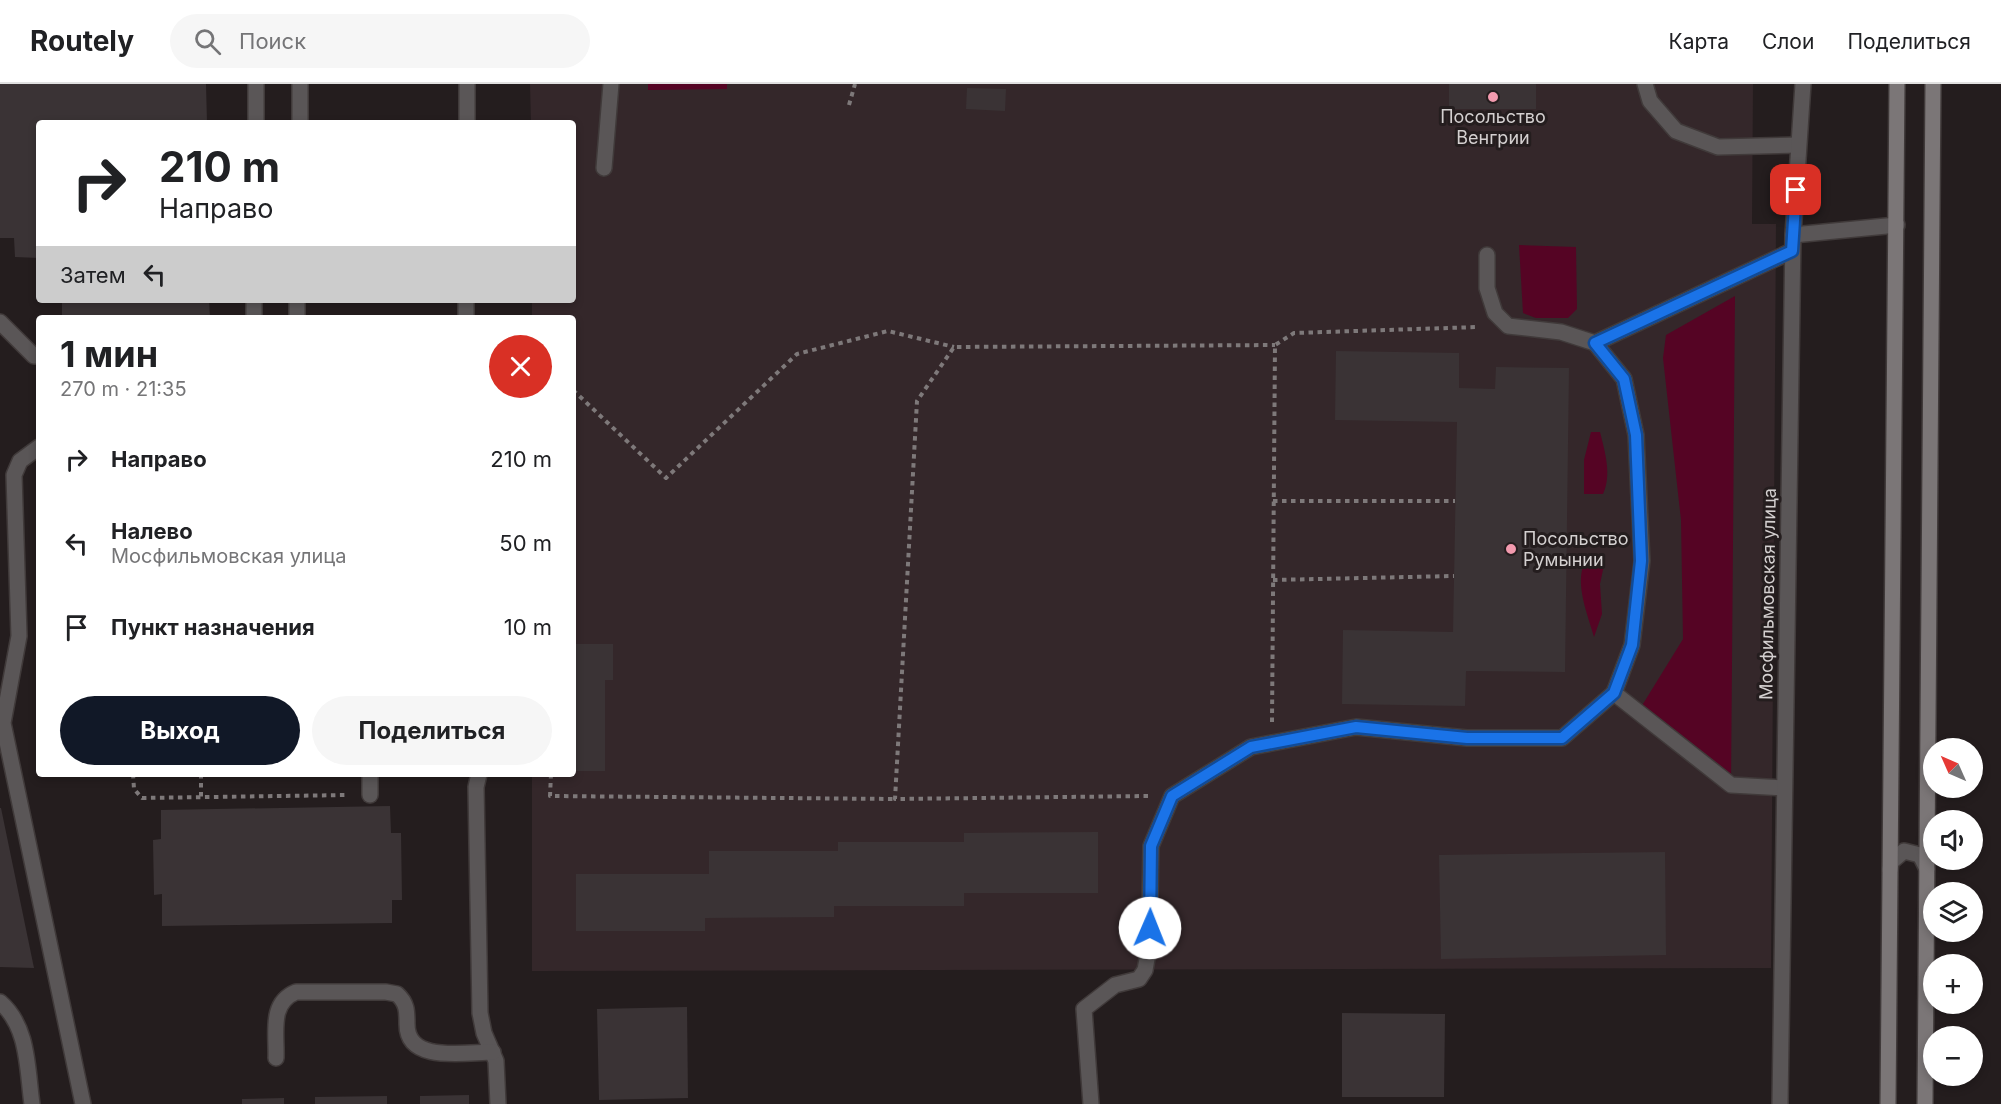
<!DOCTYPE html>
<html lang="ru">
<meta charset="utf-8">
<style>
:root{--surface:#fff;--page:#f6f6f6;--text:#202124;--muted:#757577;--line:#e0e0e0;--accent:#111827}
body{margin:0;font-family:Inter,sans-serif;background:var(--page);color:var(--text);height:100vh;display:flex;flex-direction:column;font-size:22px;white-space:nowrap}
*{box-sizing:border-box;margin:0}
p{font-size:20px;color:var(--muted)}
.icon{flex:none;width:33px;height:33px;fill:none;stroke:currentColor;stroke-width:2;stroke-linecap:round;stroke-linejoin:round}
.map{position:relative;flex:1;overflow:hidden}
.side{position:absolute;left:36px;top:231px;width:540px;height:462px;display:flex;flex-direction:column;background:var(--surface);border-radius:6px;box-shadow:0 3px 9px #0003}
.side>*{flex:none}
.guide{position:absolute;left:36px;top:36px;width:540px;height:183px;border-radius:6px;box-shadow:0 3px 9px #0003;background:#fff;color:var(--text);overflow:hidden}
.needle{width:39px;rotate:315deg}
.buttons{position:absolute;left:1923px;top:654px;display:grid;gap:12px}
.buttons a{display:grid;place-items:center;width:60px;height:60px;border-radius:50%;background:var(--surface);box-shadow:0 3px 9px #0003;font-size:30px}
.pin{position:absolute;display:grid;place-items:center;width:51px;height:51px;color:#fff;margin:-26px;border-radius:12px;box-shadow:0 3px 9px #0006}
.me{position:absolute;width:66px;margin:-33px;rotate:1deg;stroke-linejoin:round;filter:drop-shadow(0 0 4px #0008)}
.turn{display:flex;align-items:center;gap:21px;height:126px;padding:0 24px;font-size:27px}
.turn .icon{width:78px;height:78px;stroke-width:2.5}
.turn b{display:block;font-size:42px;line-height:51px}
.then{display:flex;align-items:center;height:57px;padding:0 24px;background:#0003;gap:12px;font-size:22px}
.round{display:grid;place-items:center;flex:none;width:63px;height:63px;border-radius:32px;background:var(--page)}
.headline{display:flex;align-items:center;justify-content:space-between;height:102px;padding:0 24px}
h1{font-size:36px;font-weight:700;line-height:45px}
.cta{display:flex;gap:12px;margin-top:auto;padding:12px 24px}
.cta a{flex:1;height:69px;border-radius:36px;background:var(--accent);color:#fff;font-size:24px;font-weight:700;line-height:69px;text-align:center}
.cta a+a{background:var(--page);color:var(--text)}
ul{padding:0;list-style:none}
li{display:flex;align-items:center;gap:18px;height:84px;padding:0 24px}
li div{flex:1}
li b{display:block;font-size:22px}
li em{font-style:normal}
header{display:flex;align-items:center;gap:36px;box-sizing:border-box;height:84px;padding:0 30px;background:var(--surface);border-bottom:2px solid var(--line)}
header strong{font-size:28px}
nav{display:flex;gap:33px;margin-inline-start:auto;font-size:21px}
.search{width:420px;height:54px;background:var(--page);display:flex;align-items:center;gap:15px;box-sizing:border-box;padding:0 21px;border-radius:33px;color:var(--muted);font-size:22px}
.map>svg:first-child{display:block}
.built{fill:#34272a}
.green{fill:#550424}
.building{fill:#3a3335}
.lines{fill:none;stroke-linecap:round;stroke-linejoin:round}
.service-casing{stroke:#403a3a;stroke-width:18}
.minor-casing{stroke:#403a3a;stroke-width:18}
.tertiary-casing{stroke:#403a3a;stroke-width:18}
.secondary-casing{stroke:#403a3a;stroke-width:18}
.path{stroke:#7e797a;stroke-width:4;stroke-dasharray:4.5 4.5;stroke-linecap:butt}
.service{stroke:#5a5657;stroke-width:15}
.minor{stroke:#5a5657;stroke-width:15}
.tertiary{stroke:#5a5657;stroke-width:15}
.secondary{stroke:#7b7677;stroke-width:15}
.route-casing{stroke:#114b97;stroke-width:15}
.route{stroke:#1a73e8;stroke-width:10}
.poi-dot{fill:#f29aae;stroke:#241d1e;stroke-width:2}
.labels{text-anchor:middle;stroke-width:6;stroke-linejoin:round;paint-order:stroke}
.poi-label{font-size:18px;fill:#d4d0d0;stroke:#241d1e}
.street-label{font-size:18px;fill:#d4d0d0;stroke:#241d1e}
</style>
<header>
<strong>Routely</strong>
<div class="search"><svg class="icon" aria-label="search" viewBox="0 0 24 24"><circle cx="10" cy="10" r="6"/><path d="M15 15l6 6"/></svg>Поиск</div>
<nav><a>Карта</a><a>Слои</a><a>Поделиться</a></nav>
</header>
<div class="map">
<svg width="2001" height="1020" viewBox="0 0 2001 1020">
<rect width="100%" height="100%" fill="#241d1e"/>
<path class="built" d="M 530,0 L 1753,0 L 1752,140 L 1776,140 L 1771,884 L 532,887 L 532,690 L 573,690 L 573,234 L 532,234 L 532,216 L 573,216 L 573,39 L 531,39 Z"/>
<g class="green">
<path d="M 648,0 L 727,0 L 727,5 L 648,6 Z"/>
<path d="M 1519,161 L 1576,163 L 1577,225 L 1568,234 L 1536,234 L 1523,229 Z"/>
<path d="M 1735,212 L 1731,701 L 1638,628 L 1683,555 L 1681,436 L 1663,274 L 1666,251 Z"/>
<path d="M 1591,348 L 1600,348 C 1605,368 1612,391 1603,410 L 1584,410 L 1584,376 Z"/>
<path d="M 1593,476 L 1604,481 L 1600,500 L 1602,530 L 1594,553 C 1588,531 1574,499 1585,478 Z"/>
</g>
<g class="building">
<path d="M 0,0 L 206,0 L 207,39 L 39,39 L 39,174 L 15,173 L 14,154 L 0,154 Z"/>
<rect x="1449" y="0" width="87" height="25"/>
<path d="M 967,4 L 1006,5 L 1005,27 L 966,25 Z"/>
<path d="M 62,216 L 209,216 L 210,233 L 62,233 Z"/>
<path d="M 1336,267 L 1459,269 L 1459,304 L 1495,305 L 1496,283 L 1569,284 L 1565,588 L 1466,587 L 1465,622 L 1342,620 L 1343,546 L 1453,548 L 1457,338 L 1335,336 Z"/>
<path d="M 573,560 L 613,560 L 613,596 L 605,596 L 605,687 L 573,687 Z"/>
<path d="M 390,722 L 391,749 L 401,749 L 402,816 L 392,816 L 392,839 L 162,842 L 162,810 L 154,811 L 153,756 L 161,755 L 161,726 Z"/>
<path d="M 0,724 L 1,724 L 34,884 L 0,883 Z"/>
<path d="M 1098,748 L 1098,809 L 964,809 L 964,822 L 834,822 L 834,833 L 705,834 L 705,847 L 576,847 L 576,790 L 709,790 L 709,767 L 838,767 L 838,758 L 964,758 L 964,749 Z"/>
<path d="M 1665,768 L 1666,871 L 1441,875 L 1439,771 Z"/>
<path d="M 687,923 L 688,1014 L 599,1016 L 597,925 Z"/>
<path d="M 1342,929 L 1445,930 L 1444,1013 L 1342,1013 Z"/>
<path d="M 469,1011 L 469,1020 L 420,1020 L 420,1012 Z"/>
<path d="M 387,1012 L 387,1020 L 315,1020 L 315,1013 Z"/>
<path d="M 284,1014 L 284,1020 L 242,1020 L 242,1015 Z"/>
</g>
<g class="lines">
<g class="service-casing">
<g id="service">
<path d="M 1645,0 L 1650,17 L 1676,47 L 1718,63 L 1798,61"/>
<path d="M 256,39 L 256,0"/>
<path d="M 300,39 L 300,0"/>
<path d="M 467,39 L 467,0"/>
<path d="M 604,84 L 611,0"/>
<path d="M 1487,171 L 1487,204 L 1495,229 L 1508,242 L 1561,248 L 1595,259 L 1624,295 L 1636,351 L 1642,477 L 1632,561 L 1614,609 L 1731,701 L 1784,704"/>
<path d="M 254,234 L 254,216"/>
<path d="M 297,234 L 297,216"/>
<path d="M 466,234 L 466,216"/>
<path d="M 0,238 L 34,272 L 39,272"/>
<path d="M 1595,259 L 1792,167"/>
<path d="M 39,363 L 20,377 L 14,391 L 19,552 L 3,639 L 83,1020"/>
<path d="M 370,690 L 370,711"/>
<path d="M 479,690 L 476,703 L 480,929 L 484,949 L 496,977 L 498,1020"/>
<path d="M 0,918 C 29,943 27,985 32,1020"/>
<path d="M 276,974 C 277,949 269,919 296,908 L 386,908 L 397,910 C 407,919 407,927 407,940 C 407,980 466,968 493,968"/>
<path d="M 1091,1020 L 1084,925 L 1115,901 L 1139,895 L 1145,886 L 1149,864 L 1151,762 L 1172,712 L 1251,663 L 1356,643 L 1467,654 L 1562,654 L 1614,609"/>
</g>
</g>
<g class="minor-casing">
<path id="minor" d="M 1890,786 L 1891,778 L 1904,767 L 1920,771 L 1927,785"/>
</g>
<g class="tertiary-casing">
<g id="tertiary">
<path d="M 1793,151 L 1897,141"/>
<path d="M 1780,1020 L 1793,151 L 1803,0"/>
</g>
</g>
<g class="secondary-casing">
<g id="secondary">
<path d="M 1888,1020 L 1897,0"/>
<path d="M 1925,1020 L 1933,0"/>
</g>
</g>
<g class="path">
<path d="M 849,21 L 855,0"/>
<path d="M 573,306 L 666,394 L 797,270 L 888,247 L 954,263"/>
<path d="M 1273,417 L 1455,417"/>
<path d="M 1273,496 L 1454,492"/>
<path d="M 1272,638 L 1275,261 L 1294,249 L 1478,243"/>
<path d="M 133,690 L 134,705 L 142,714 L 348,711"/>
<path d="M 201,690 L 201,713"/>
<path d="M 551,690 L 550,712 L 895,715"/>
<path d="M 1148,712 L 895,715 L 917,317 L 954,263 L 1275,261"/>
</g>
<use href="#service" class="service"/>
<use href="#minor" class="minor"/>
<use href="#tertiary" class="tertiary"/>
<use href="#secondary" class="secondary"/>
</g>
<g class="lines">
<g class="route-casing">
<path id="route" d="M 1150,844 L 1151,762 L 1172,712 L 1251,663 L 1356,643 L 1467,654 L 1562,654 L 1614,609 L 1632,561 L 1641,477 L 1636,351 L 1624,295 L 1595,259 L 1792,167 L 1796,106"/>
</g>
<use href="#route" class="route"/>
</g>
<g class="poi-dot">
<circle cx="1493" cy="13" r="6"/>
<circle cx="1511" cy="465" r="6"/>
</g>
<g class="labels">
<g class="poi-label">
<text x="1493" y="39">Посольство<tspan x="1493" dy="21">Венгрии</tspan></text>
<text x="1523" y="461" text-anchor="start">Посольство<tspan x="1523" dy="21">Румынии</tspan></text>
</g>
<g class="street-label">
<text transform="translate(1768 510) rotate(-89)" y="6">Мосфильмовская улица</text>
</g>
</g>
</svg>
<div class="buttons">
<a><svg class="needle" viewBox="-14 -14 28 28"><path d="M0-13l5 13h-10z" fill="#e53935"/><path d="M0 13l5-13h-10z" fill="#757577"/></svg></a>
<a><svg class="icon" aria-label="sound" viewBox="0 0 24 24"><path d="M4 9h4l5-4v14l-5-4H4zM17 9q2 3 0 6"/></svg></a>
<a><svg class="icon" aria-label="layers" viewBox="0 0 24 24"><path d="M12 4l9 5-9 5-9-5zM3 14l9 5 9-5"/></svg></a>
<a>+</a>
<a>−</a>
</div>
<div class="pin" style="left:1796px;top:106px;background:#d93025"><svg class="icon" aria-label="arrive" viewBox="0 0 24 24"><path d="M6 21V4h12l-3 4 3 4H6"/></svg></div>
<svg class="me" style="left:1150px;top:844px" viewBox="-20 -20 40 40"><circle r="19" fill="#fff"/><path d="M0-13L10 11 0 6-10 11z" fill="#1a73e8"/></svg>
<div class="guide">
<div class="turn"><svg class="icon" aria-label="right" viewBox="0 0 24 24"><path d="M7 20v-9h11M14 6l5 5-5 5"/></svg><div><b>210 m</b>Направо</div></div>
<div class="then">Затем<svg class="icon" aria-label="left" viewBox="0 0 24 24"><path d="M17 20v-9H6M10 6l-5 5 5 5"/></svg></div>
</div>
<section class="side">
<div class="headline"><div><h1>1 мин</h1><p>270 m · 21:35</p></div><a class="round" style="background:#d93025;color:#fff"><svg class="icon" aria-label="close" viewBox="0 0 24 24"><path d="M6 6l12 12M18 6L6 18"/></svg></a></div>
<ul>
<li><svg class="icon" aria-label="right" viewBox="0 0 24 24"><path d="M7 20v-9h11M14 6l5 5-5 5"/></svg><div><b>Направо</b></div><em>210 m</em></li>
<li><svg class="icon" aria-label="left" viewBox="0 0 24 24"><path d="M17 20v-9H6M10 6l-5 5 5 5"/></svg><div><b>Налево</b><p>Мосфильмовская улица</p></div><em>50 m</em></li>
<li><svg class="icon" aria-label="arrive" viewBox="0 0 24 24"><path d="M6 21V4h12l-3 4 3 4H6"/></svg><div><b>Пункт назначения</b></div><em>10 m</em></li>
</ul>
<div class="cta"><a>Выход</a><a>Поделиться</a></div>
</section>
</div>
